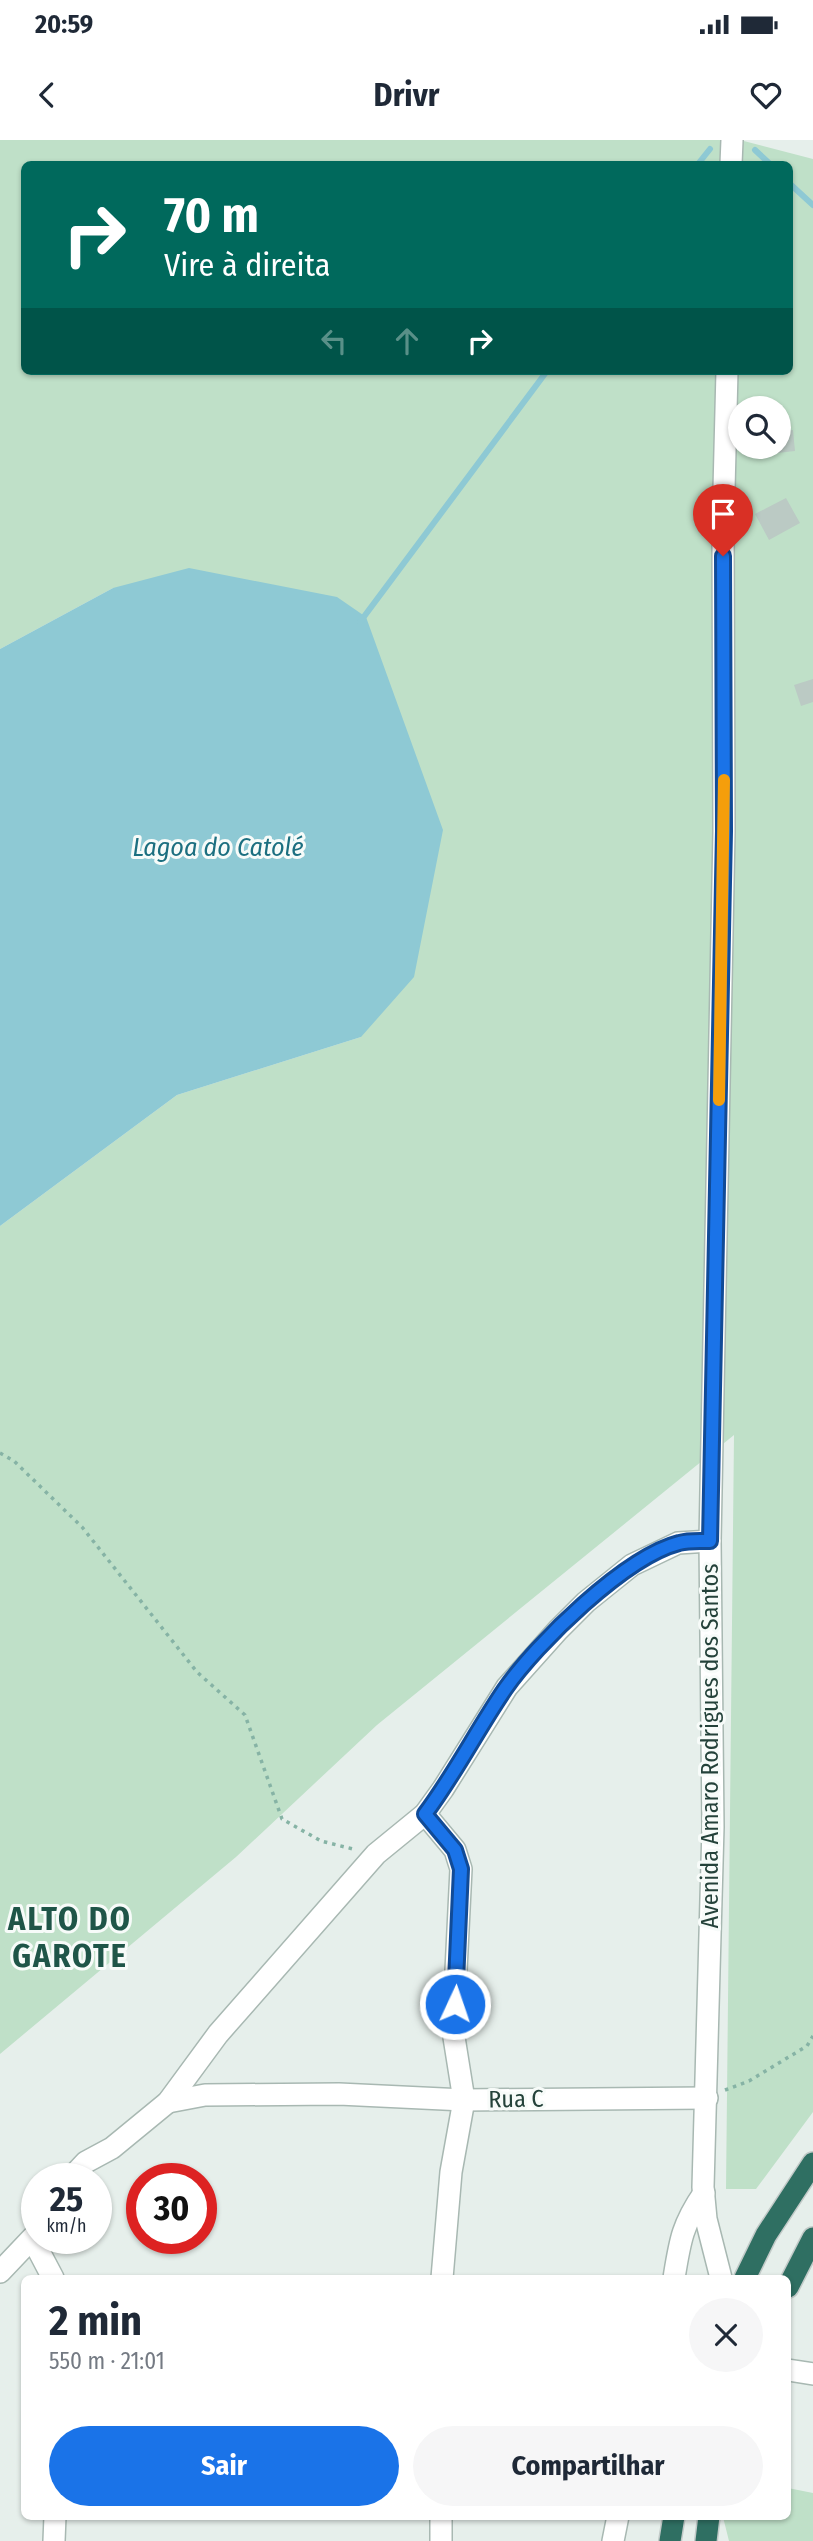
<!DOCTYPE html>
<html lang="pt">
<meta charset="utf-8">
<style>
:root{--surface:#fff;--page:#f6f6f7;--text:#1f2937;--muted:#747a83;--accent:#1a73e8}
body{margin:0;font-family:"Fira Sans Condensed",sans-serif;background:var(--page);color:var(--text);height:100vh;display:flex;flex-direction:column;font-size:26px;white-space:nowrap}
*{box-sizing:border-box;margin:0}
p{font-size:23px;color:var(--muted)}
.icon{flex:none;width:38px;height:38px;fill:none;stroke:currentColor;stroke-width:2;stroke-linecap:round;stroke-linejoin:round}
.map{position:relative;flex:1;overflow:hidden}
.details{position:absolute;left:21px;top:2135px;width:770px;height:245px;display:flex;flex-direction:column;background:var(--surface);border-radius:10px;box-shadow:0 2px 5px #0004}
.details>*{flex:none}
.banner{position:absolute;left:21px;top:21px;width:772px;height:214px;border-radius:10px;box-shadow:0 2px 5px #0004;background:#00695c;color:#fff;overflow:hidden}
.buttons{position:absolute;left:728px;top:256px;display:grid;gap:14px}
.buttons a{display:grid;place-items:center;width:63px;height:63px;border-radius:50%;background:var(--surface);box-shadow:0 2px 5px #0004;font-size:35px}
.speed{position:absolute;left:21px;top:2023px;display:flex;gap:14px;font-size:35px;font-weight:700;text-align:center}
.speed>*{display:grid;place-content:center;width:91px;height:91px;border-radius:50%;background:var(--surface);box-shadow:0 2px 5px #0004;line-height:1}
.speed small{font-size:18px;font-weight:400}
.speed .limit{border:10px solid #d22;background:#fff;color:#111}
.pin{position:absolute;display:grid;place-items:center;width:60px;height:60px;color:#fff;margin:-72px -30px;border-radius:50% 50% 50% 0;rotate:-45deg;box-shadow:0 0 7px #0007}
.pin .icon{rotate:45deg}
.me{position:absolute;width:77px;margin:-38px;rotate:3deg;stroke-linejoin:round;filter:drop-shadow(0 0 5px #0008)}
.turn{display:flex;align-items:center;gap:24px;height:147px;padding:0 28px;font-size:32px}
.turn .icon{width:91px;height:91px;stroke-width:2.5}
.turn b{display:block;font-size:49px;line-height:60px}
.lanes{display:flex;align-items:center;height:66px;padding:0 28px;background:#0003;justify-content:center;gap:35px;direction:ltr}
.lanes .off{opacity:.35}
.round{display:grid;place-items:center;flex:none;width:74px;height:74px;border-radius:37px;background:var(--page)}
.headline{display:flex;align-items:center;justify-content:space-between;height:119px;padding:0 28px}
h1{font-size:42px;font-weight:700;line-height:52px}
.cta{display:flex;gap:14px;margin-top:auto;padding:14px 28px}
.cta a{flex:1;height:80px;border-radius:42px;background:var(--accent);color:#fff;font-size:28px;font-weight:700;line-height:80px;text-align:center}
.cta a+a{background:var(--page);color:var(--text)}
.status{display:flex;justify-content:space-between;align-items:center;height:49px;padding:0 35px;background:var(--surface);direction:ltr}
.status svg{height:19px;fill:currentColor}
header{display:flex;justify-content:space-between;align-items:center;height:91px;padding:0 28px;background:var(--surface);font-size:32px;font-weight:700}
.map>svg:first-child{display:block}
.green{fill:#bfe0c8;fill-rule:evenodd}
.water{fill:#8ec9d4}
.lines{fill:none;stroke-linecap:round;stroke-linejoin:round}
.stream{stroke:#8ec9d4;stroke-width:6}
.building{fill:#bbcac4}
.minor-casing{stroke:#a8b8b2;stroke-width:24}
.highway-casing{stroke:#c2cac8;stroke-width:24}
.path{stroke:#86b3a5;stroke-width:3.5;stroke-dasharray:3.5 5;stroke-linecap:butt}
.minor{stroke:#fff;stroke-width:21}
.highway{stroke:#2f6f62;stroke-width:21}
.route-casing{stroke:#114b97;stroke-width:18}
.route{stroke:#1a73e8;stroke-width:12}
.slow{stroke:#f59e0b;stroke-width:12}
.labels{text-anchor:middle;stroke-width:6;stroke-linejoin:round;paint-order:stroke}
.street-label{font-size:24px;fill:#24423a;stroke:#f7fbf9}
.water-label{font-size:26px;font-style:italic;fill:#1c6f80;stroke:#f7fbf9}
.district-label{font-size:32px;font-weight:bold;letter-spacing:2px;fill:#1f5548;stroke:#f7fbf9}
</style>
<div class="status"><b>20:59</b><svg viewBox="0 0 49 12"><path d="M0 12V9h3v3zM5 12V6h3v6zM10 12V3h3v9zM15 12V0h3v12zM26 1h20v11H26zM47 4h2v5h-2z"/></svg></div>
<header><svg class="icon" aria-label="back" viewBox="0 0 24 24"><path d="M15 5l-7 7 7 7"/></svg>Drivr<svg class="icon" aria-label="heart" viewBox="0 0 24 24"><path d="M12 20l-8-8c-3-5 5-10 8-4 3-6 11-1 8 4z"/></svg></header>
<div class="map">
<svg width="813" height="2401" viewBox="0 0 813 2401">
<rect width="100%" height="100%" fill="#e6efeb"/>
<g class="green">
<path d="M 0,0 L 740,0 L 813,19 L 813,1972 L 756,2049 L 726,2049 L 734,1295 L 377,1585 L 236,1717 L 0,1914 L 0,1086 L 177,955 L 361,897 L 113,448 L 0,509 ZM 24,24 L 789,24 L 789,231 L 24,231 ZM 740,268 L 779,268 L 779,306 L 740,306 Z"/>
<path d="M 788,2348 L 813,2353 L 813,2401 L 729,2401 L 723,2377 L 788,2376 Z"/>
</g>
<path class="water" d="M 189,428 L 337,457 L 366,477 L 443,690 L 414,837 L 361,897 L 177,955 L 0,1086 L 0,509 L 113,448 Z"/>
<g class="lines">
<g class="stream">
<path d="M 755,10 L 770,24"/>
<path d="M 698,24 L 710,9"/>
<path d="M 789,43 L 813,65"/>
<path d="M 360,482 L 547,231"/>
</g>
</g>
<g class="building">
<path d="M 793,290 L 795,311 L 751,316 L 749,306 L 779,306 L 779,292 Z"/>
<path d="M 786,358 L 800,383 L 769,400 L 755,374 Z"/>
<path d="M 813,539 L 813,562 L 801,566 L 794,545 Z"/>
</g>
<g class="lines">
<g class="minor-casing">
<g id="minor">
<path d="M 731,24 L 732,0"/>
<path d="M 425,1674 L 455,1710 L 461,1729 L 453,1891 L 464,1960 L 451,2032 L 442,2138"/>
<path d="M 168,1962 L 205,1955 L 339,1954 L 464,1960 L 707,1958"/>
<path d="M 70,2039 L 86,2022 L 112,2008 L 168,1962 L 218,1894 L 376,1714 L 425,1674 L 443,1649 L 507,1547 L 558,1490 L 586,1462 L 632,1425 L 678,1403 L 710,1401"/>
<path d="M 33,2100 L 53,2138"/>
<path d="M 0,2132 L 37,2093"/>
<path d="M 674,2138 C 680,2101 682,2085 704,2053"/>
<path d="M 721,2138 L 706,2079 L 703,2047 L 713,1687 L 710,1401 L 724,691 L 723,389 L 727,231"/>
<path d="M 788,2230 L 813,2234"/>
<path d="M 441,2376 L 441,2401"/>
<path d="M 54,2401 L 55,2376"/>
<path d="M 613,2401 L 618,2376"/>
</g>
</g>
<g class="highway-casing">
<g id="highway">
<path d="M 745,2138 L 766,2095 L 813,2023"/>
<path d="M 788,2147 L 813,2098"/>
<path d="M 670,2401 L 674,2376"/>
<path d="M 706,2401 L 709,2376"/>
</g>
</g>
<g class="path">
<path d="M 0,1313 L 14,1321 L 82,1387 L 197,1532 L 245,1575 L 282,1679 L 321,1701 L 353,1709"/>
<path d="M 725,1950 L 749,1941 L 807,1906 L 813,1896"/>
</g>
<use href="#minor" class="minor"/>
<use href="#highway" class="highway"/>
</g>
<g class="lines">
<g class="route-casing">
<path id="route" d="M 455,1864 L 461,1729 L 455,1710 L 425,1674 C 455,1634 477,1590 505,1549 C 537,1503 625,1417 679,1403 C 689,1400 700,1401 710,1401 L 724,691 L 723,416"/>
</g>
<use href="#route" class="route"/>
<path class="slow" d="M 719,960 L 724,640"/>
</g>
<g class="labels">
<g class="street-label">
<text transform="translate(710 1606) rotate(-90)" y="8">Avenida Amaro Rodrigues dos Santos</text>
<text transform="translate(516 1959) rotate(-1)" y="8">Rua C</text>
</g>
<g class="water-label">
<text x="218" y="716">Lagoa do Catolé</text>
</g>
<g class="district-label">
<text x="70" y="1790">ALTO DO<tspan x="70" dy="37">GAROTE</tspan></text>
</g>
</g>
</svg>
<div class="buttons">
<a><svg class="icon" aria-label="search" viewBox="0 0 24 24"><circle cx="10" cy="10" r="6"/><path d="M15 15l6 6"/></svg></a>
</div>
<div class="speed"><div>25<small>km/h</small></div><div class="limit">30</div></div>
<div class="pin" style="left:723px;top:416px;background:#d93025"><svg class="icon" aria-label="arrive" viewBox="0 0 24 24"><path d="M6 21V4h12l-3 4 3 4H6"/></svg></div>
<svg class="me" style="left:455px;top:1864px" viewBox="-20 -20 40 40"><circle r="17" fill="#1a73e8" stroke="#fff" stroke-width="3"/><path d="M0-11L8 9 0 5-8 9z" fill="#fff"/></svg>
<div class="banner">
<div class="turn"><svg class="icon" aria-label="right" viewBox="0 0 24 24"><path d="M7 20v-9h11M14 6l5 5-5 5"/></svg><div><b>70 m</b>Vire à direita</div></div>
<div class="lanes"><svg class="icon off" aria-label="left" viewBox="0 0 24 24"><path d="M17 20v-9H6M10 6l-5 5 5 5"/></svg><svg class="icon off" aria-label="ahead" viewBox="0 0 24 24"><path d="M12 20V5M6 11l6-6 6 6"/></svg><svg class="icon" aria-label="right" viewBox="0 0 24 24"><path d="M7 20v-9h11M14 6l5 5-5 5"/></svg></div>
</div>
<section class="details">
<div class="headline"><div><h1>2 min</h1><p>550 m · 21:01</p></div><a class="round"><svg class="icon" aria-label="close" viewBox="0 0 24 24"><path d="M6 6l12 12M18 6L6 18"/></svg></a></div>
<div class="cta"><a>Sair</a><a>Compartilhar</a></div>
</section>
</div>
